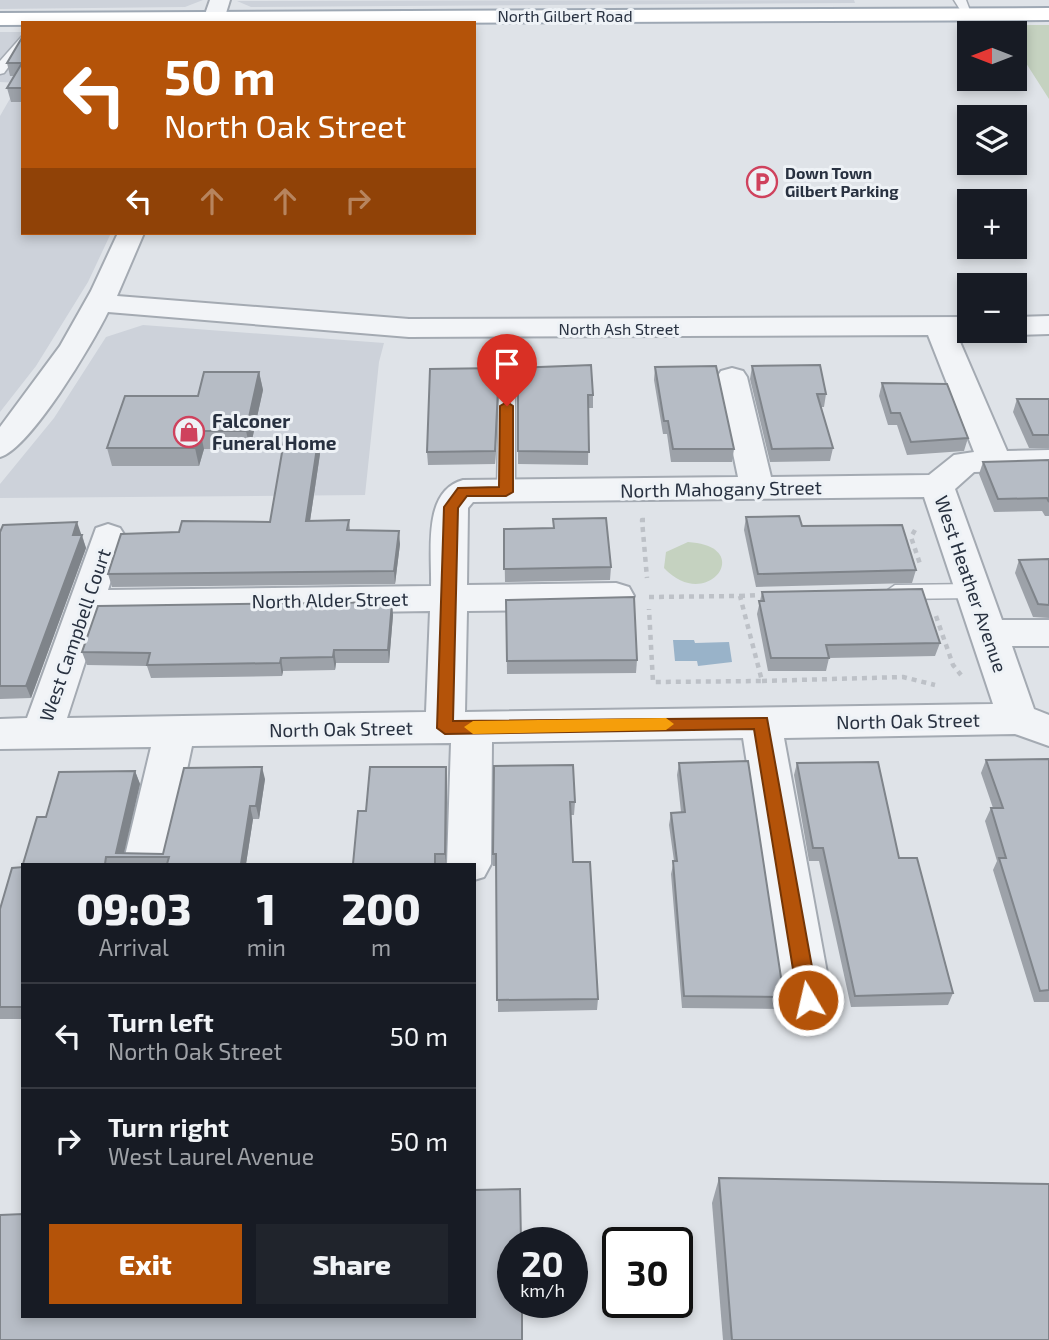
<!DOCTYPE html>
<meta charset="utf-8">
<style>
:root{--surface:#171b24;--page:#20242c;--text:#f1f3f6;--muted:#9ea1a6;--line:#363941;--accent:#b45309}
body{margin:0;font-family:"Exo 2",sans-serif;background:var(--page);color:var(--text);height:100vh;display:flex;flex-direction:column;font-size:26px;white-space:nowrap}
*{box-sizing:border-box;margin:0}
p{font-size:23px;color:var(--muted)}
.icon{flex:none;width:38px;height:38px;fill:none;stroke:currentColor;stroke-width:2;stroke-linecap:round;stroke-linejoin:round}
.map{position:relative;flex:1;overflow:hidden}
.details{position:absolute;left:21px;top:863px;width:455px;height:455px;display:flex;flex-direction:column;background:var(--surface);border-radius:0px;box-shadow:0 4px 10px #0003}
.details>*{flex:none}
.top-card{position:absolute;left:21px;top:21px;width:455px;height:214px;border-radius:0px;box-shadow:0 4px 10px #0003;background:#b45309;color:#fff;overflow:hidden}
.needle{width:46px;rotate:270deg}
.tools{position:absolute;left:957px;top:21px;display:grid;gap:14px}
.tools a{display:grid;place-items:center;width:70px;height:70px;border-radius:0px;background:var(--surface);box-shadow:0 4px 10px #0003;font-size:35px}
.speed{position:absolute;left:497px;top:1227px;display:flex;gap:14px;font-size:35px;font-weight:700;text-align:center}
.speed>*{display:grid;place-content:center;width:91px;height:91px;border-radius:50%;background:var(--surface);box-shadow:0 4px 10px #0003;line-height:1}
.speed small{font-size:18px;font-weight:400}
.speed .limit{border:4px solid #111;border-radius:10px;background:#fff;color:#111}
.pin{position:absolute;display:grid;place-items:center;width:60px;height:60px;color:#fff;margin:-72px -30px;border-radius:50% 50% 50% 0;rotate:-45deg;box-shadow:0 0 7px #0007}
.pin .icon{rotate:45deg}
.me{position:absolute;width:77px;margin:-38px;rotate:351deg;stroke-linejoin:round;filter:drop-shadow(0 0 5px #0008)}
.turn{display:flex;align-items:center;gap:24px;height:147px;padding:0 28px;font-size:32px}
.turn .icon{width:91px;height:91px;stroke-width:2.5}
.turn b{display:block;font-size:49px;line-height:60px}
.lanes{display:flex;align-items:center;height:66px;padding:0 28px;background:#0003;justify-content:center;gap:35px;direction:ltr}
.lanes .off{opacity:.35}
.eta{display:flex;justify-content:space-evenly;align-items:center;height:119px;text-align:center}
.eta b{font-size:42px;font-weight:800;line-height:49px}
.button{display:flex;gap:14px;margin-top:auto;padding:14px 28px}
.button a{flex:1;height:80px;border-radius:0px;background:var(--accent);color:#fff;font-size:28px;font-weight:800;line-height:80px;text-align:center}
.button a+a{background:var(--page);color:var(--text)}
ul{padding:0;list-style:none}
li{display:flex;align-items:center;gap:21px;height:105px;padding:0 28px;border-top:2px solid var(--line)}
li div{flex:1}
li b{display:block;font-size:26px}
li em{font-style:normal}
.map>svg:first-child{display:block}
.built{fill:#cdd2da}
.green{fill:#c5d2c0}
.water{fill:#99b3c9}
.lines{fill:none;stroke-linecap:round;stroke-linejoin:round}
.service-casing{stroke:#a4aab2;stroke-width:3}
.minor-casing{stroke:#a4aab2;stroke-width:4}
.primary-casing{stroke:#9ea8b4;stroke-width:4}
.path{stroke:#bdc1c7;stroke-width:4.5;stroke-dasharray:5 5;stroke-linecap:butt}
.service{fill:#f2f4f7;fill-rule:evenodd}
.minor{fill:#f2f4f7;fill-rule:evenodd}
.primary{fill:#fff;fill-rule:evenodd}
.wall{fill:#9da2a9}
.shaded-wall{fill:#7f848a}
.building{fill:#b6bcc5;stroke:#7f848a;stroke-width:2}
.route{fill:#b45309;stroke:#753606;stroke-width:2}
.slow{fill:#f59e0b}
.labels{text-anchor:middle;stroke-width:6;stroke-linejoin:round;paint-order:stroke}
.far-street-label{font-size:16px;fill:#283140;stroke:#eef2f6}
.far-poi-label{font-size:16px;font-weight:bold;fill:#283140;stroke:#eef2f6;text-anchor:start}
.poi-label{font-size:19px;font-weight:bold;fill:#283140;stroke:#eef2f6;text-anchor:start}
.street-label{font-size:19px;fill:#283140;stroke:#eef2f6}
</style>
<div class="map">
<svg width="1049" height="1340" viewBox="0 0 1049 1340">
<rect width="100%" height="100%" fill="#dfe3e8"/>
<g class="built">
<path d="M 0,0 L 203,0 L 185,7 L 0,9 Z"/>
<path d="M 854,0 L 855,3 L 251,7 L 237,1 Z"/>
<path d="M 0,32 L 23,32 L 23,233 L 111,233 L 88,282 L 36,366 L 0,412 L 0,116 L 19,83 L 0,82 Z"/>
<path d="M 143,325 L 384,343 L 379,362 L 365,495 L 0,498 L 0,484 L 54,418 L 106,337 Z"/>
</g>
<g class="green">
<path d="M 1002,25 L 1049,25 L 1049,99 L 1015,46 L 1015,33 L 1007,33 Z"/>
<path d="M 688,542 C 757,546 707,614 664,568 L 666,552 Z"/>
</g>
<path class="water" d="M 673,640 L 694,640 L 695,643 L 729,642 L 732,662 L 698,666 L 697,661 L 675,661 Z"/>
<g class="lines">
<g class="service-casing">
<g id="service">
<path d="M 954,0 L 966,0 L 972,16 L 964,16 Z"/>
<path d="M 23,35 L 23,47 L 4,73 L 0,74 L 0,61 Z"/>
<path d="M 507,379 L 515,384 L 515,492 L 506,498 L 497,492 L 499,384 Z"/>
<path d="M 974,584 L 984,591 L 974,598 L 895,599 L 885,592 L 895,585 Z"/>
</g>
</g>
<g class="minor-casing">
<g id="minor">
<path d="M 210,0 L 230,0 L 223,23 L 202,23 Z"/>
<path d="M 118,233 L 144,233 L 117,296 L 409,319 L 970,317 L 970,331 L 980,332 L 957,335 L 1007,451 L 1049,450 L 1049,470 L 974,472 L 955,489 L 1002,620 L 1049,620 L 1049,646 L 1012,646 L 1034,709 L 1049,715 L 1049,746 L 1015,734 L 784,738 L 832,1000 L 825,1015 L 808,1021 L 791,1015 L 784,1000 L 743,738 L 492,742 L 491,864 L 484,877 L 474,880 L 474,864 L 447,864 L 451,743 L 192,746 L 167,864 L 123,864 L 151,747 L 0,749 L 0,719 L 27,718 L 96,528 L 108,524 L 120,528 L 125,536 L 108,590 L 431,586 C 432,552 422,491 463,480 L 738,477 L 717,377 L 721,371 L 732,368 L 743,371 L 747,377 L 771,477 L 929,475 L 954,455 L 974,452 L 928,335 L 409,337 L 108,312 C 93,343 30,449 0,457 L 0,427 L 60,346 L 91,291 ZM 924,497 L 993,704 L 465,712 L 467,611 L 616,609 L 629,605 L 634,596 L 629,587 L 616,583 L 467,585 L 468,508 L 473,502 ZM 430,611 L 426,712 L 67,718 L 100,616 Z"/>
<path d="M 1049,316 L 1049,334 L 1015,335 L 1004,331 L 1015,331 L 1015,317 Z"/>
</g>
</g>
<g class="primary-casing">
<path id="primary" d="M 1049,8 L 1049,20 L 0,25 L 0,13 Z"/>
</g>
<g class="path">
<path d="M 645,520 L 642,520 L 647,578"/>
<path d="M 915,530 L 911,537 L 921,567"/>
<path d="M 740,596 L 759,595"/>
<path d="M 649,597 L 740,596 L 762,681 L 653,682 L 649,609"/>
<path d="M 936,616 L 953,665 L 961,675"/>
<path d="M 762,681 L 903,677 L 935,685"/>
</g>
<use href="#service" class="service"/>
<use href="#minor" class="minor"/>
<use href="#primary" class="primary"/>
</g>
<g class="wall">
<path d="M 23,36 L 23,102 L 11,102 L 7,88 L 14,76 L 10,76 L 7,63 Z"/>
<path d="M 752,366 L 826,394 L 824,407 L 821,407 L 833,448 L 830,461 L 770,462 L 750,379 Z"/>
<path d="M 655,367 L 734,449 L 732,462 L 671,462 L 667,434 L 663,434 L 654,380 Z"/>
<path d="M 499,368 L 495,464 L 428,465 L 427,452 Z"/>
<path d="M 515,368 L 593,395 L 593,408 L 589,408 L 588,465 L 518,464 L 518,384 L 515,381 Z"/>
<path d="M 259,372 L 263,390 L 250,449 L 204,449 L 199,466 L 112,466 L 107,448 L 198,396 Z"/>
<path d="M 882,383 L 968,438 L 964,451 L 907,455 L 897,425 L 888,425 L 879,396 Z"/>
<path d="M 1017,399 L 1049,399 L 1049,448 L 1029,448 L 1013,412 Z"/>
<path d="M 320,454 L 310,521 L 349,520 L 350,530 L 400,544 L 395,584 L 112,587 L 108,574 L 179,532 L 270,522 Z"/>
<path d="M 1049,460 L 1049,516 L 1045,516 L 1042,511 L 994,512 L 979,474 L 983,462 Z"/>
<path d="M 746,517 L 802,526 L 916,570 L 912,583 L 756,587 L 744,530 Z"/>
<path d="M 553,519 L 611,567 L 610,580 L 505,582 L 504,529 L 553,529 Z"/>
<path d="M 0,532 L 82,535 L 86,548 L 31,698 L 0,699 Z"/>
<path d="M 1049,559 L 1049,618 L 1033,617 L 1015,573 L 1019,560 Z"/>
<path d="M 762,592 L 940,643 L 935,656 L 829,658 L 826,671 L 768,671 L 757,614 Z"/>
<path d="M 506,600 L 637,660 L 636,673 L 507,674 Z"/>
<path d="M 393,615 L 389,663 L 336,663 L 335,670 L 283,671 L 282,676 L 151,678 L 147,666 L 87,665 L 82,652 Z"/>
<path d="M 1049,759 L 1049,1002 L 1034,1002 L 993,870 L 997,861 L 985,821 L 991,808 L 993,808 L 981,773 L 986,760 Z"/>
<path d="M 679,763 L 784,997 L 781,1009 L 682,1008 L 671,874 L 674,861 L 669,825 L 671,813 L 681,812 L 677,775 Z"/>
<path d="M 797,763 L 899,858 L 953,993 L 948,1005 L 851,1007 L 819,861 L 809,861 L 794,775 Z"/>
<path d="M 494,766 L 575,802 L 574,815 L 571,815 L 573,862 L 598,999 L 597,1010 L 498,1012 L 497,866 L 493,866 L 493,854 Z"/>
<path d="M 446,767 L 447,780 L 446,864 L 343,864 L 353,864 L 366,811 Z"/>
<path d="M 135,771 L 140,784 L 124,853 L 163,854 L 265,779 L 259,819 L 253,819 L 246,864 L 23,864 L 46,817 Z"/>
<path d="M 23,867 L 23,1019 L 0,1019 L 0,909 Z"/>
<path d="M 719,1178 L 1049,1340 L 723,1340 L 712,1203 Z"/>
</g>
<g class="shaded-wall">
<path d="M 499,368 L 499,381 L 495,464 L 495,451 Z"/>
<path d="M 259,372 L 263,390 L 250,449 L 246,431 Z"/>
<path d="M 200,431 L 204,449 L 199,466 L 195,448 Z"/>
<path d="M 318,441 L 320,454 L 308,534 L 306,521 Z"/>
<path d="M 77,522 L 86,548 L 31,698 L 26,686 Z"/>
<path d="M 399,531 L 400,544 L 395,584 L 394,571 Z"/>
<path d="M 392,602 L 393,615 L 389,663 L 388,650 Z"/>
<path d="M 334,650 L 336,663 L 335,670 L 333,657 Z"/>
<path d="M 281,658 L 283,671 L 282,676 L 280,663 Z"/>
<path d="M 262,767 L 265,779 L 259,819 L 256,806 Z"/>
<path d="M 446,767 L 447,780 L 446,864 L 445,854 Z"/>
<path d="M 135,771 L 140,784 L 123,857 L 116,853 Z"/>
<path d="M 250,806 L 253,819 L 246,864 L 241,864 Z"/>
</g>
<g class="building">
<path d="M 23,36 L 23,88 L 7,88 L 22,63 L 7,63 Z"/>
<path d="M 591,365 L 593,395 L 588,395 L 589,452 L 518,451 L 518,371 L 515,368 Z"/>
<path d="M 820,365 L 826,394 L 817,394 L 833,448 L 772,449 L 752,366 Z"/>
<path d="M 716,366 L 734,449 L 673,449 L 668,421 L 664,421 L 655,367 Z"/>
<path d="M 499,368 L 495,451 L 427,452 L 430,369 Z"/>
<path d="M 204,372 L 259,372 L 246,431 L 200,431 L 195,448 L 107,448 L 125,396 L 198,396 Z"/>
<path d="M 882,383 L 947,384 L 968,438 L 911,442 L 900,413 L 891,413 Z"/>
<path d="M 1017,399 L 1049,399 L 1049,435 L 1033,435 Z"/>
<path d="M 284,441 L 318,441 L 306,521 L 349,520 L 347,530 L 399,531 L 394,571 L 108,574 L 121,534 L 179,532 L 182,521 L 270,522 Z"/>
<path d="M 1049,460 L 1049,502 L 1047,498 L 998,499 L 983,462 Z"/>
<path d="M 799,516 L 802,526 L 902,525 L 916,570 L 758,574 L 746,517 Z"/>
<path d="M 606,518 L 611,567 L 504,569 L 504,529 L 554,528 L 553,519 Z"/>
<path d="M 77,522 L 73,535 L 82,535 L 26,686 L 0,686 L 0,532 L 3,525 Z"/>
<path d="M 1049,559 L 1049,605 L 1038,604 L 1019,560 Z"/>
<path d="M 922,589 L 940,643 L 826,645 L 829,658 L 771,658 L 759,601 L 764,601 L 762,592 Z"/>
<path d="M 634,597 L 637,660 L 507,661 L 506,600 Z"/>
<path d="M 392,602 L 388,650 L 334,650 L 333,657 L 281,658 L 280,663 L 147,665 L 150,653 L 82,652 L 98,606 Z"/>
<path d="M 1049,759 L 1049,990 L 1040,991 L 999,858 L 1006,858 L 991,808 L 1003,808 L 986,760 Z"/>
<path d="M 748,761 L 784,997 L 684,996 L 673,861 L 677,861 L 671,813 L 685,812 L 679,763 Z"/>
<path d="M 878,762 L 899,858 L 917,858 L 953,993 L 855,996 L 823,848 L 813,848 L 797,763 Z"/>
<path d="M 573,765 L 575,802 L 570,802 L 573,862 L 590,862 L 598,999 L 497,1000 L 496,854 L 493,854 L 494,766 Z"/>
<path d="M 262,767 L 256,806 L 250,806 L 241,864 L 167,864 L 169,857 L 106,857 L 105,864 L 23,864 L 37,817 L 46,817 L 59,772 L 135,771 L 116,853 L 163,854 L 184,768 Z"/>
<path d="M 370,767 L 446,767 L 445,854 L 435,854 L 435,864 L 343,864 L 353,864 L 358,811 L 366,811 Z"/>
<path d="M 23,867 L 23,1007 L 0,1007 L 0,909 L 12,868 Z"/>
<path d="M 719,1178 L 1049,1184 L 1049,1340 L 732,1340 Z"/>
<path d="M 520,1189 L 521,1242 L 513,1242 L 513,1302 L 522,1302 L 522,1340 L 0,1340 L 0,1215 L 23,1214 L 23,1316 L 474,1316 L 474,1190 Z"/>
</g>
<path class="route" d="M 507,402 L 513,406 L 513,492 L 506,496 L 467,496 L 458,508 L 453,721 L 767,718 L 818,1000 L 815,1006 L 808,1009 L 801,1006 L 798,1000 L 754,729 L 445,734 L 437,728 L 444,507 L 458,488 L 499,487 L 500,406 Z"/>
<path class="slow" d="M 666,718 L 674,724 L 666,730 L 473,734 L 464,727 L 473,721 Z"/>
<defs>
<g id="parking-ring" transform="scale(1.575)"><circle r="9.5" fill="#eef2f6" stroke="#cf425d" stroke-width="1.5"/><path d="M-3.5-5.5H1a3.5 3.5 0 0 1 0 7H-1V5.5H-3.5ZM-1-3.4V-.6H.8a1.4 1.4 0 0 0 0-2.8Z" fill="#cf425d"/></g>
<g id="shop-ring" transform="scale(1.575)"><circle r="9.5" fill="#eef2f6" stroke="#cf425d" stroke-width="1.5"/><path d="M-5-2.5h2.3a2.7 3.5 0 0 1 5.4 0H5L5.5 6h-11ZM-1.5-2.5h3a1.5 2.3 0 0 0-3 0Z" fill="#cf425d"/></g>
</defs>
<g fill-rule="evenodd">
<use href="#parking-ring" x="762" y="182"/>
<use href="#shop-ring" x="189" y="432"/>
</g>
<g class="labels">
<g class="far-street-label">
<text x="565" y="22">North Gilbert Road</text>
<text x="619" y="335">North Ash Street</text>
</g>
<g class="far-poi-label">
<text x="785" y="179">Down Town<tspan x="785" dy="18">Gilbert Parking</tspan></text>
</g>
<g class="poi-label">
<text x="212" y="428">Falconer<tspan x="212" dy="22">Funeral Home</tspan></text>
</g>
<g class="street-label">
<text transform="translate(721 489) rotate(-1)" y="7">North Mahogany Street</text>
<text transform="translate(971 584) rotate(71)" y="7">West Heather Avenue</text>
<text transform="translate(330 600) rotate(-1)" y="7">North Alder Street</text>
<text transform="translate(75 635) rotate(-71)" y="7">West Campbell Court</text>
<text transform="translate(908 721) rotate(-1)" y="7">North Oak Street</text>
<text transform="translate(341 729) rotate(-1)" y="7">North Oak Street</text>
</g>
</g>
</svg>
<div class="tools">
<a><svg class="needle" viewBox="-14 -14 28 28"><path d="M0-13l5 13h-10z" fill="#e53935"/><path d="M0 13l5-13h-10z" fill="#9ea1a6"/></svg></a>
<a><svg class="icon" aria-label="layers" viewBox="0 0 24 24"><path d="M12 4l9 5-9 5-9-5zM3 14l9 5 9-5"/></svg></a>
<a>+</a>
<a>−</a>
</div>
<div class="speed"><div>20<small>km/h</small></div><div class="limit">30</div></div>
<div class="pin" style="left:507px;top:406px;background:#d93025"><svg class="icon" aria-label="arrive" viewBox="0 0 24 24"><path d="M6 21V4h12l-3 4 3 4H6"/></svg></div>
<svg class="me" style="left:808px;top:1000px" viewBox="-20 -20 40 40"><circle r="17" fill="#b45309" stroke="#fff" stroke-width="3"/><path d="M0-11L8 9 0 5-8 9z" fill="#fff"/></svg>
<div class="top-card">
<div class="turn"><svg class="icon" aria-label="left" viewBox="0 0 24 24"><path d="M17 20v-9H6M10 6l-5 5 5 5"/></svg><div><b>50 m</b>North Oak Street</div></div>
<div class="lanes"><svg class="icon" aria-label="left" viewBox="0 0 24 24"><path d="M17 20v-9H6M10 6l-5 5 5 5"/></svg><svg class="icon off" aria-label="ahead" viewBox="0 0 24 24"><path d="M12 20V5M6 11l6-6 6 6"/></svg><svg class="icon off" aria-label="ahead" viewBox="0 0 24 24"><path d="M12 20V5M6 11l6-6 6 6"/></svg><svg class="icon off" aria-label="right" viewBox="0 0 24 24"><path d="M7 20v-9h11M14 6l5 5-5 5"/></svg></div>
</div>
<section class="details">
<div class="eta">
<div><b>09:03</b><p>Arrival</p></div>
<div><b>1</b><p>min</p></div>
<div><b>200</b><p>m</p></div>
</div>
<ul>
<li><svg class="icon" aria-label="left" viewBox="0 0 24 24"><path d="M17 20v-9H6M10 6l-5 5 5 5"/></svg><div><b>Turn left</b><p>North Oak Street</p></div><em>50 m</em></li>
<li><svg class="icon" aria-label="right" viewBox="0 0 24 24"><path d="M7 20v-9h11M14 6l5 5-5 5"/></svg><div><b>Turn right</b><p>West Laurel Avenue</p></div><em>50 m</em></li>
</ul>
<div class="button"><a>Exit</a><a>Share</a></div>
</section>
</div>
